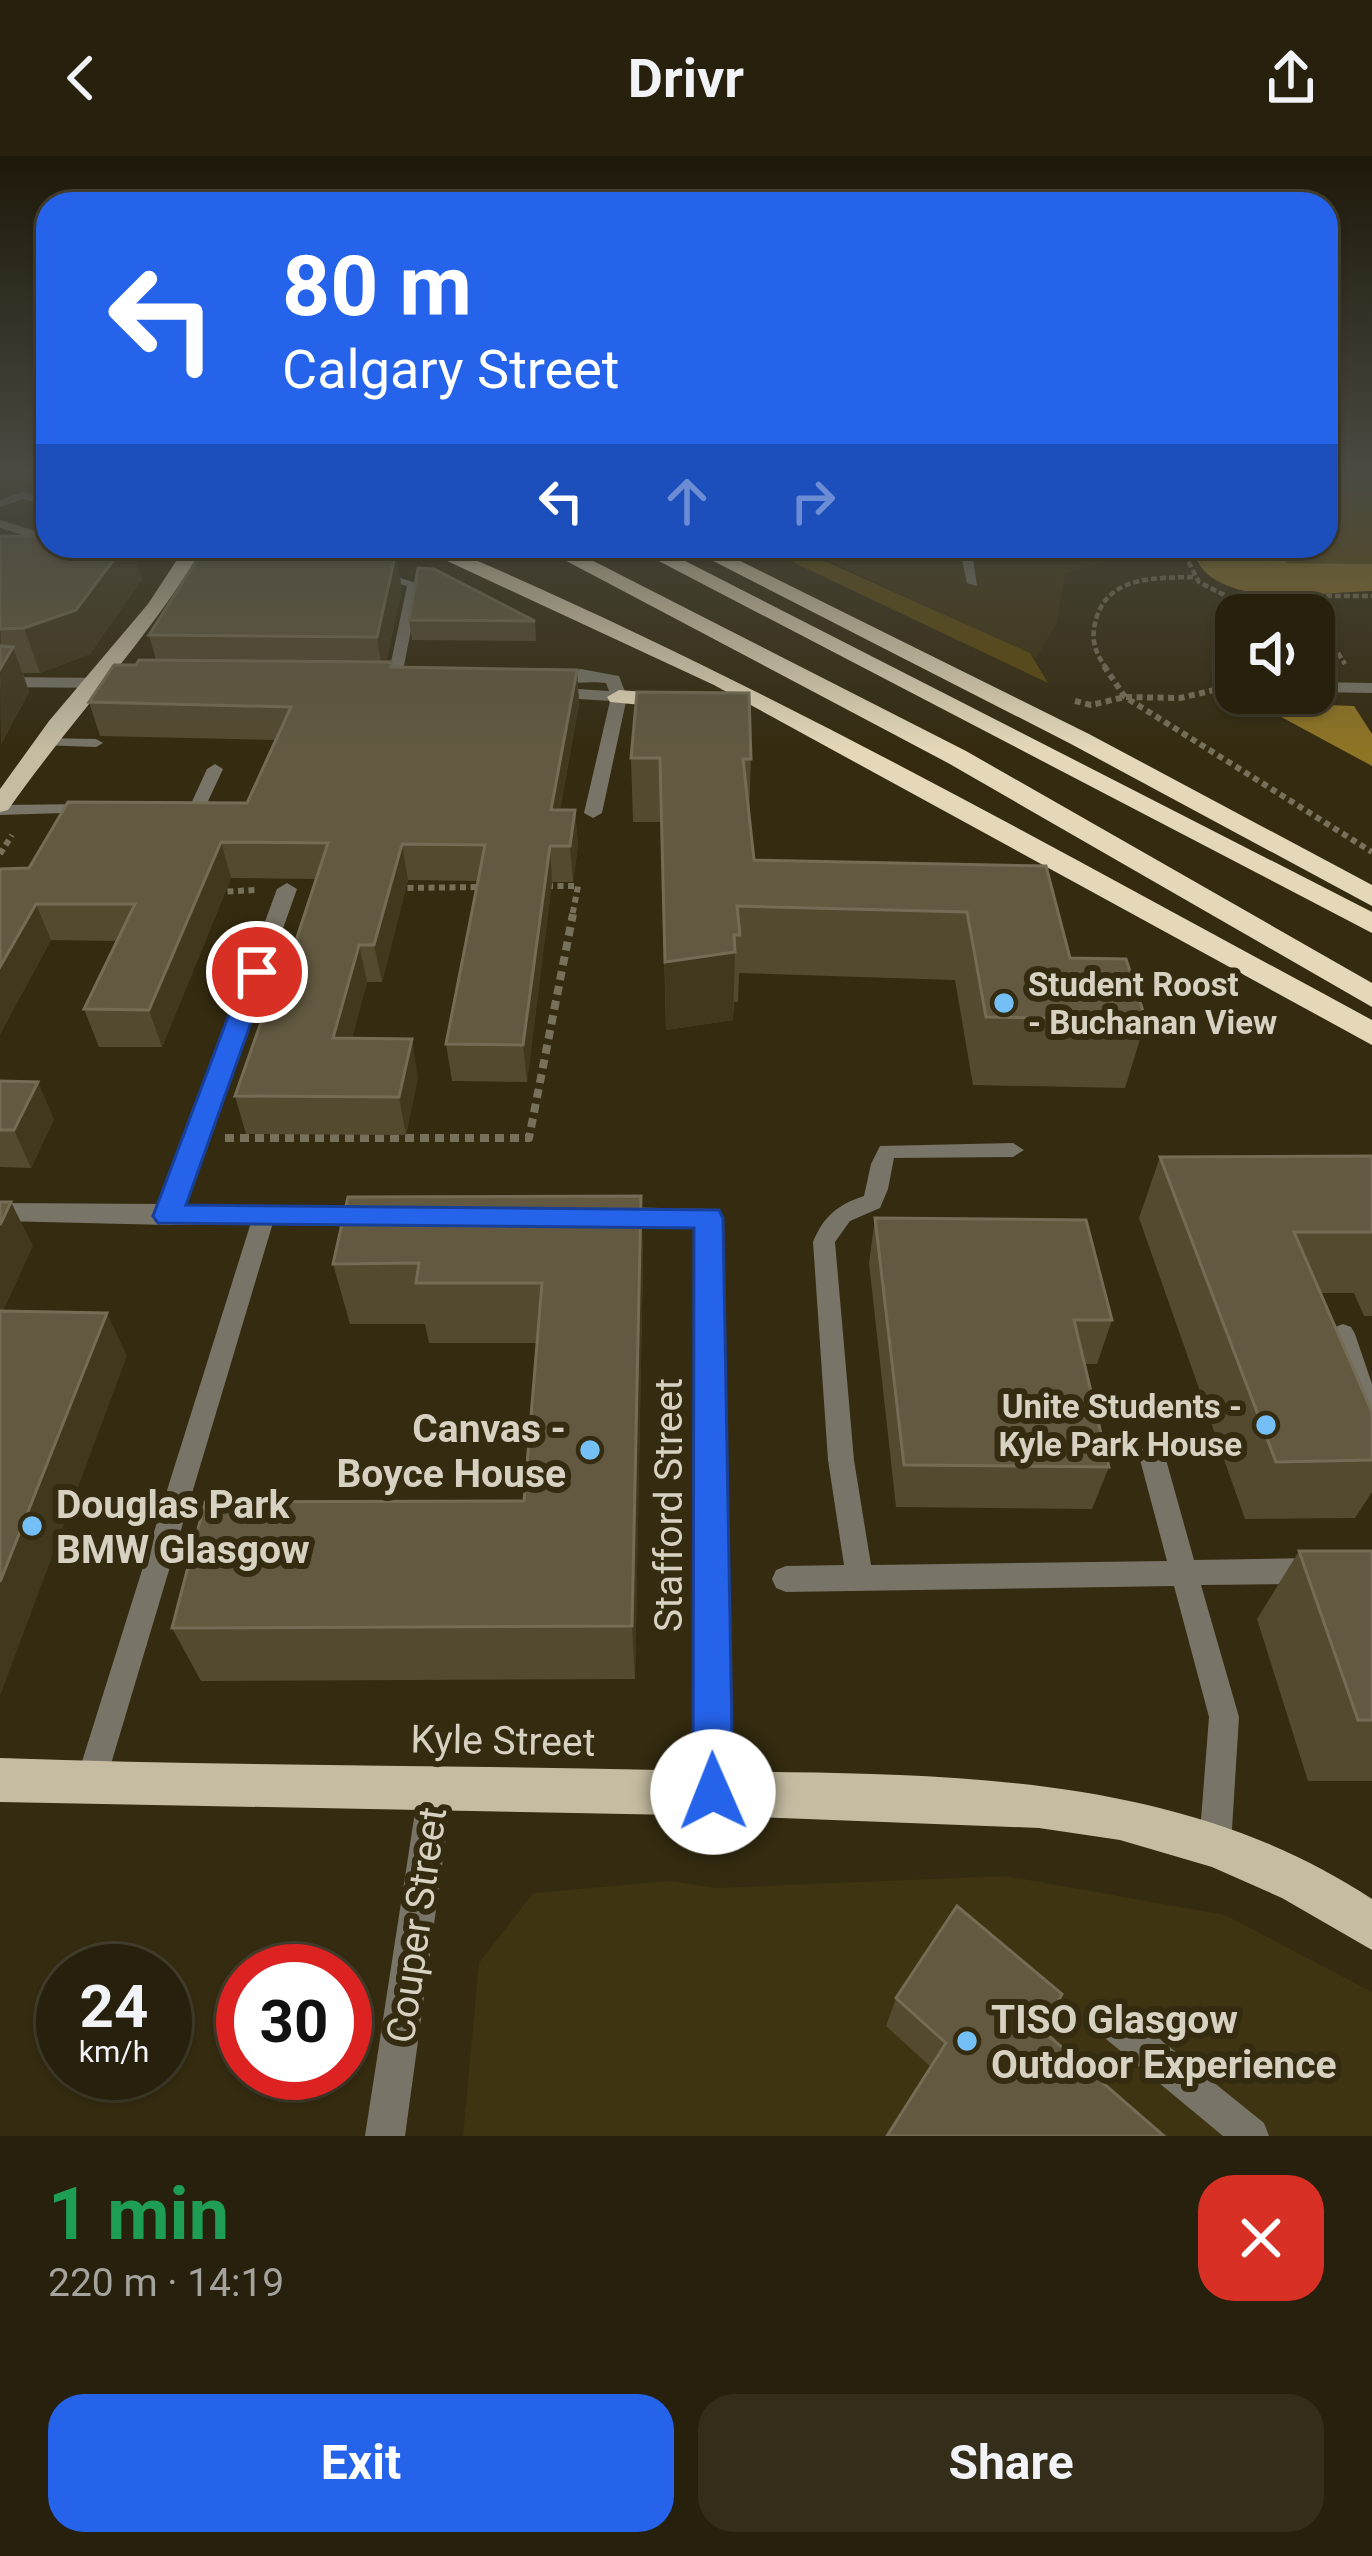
<!DOCTYPE html>
<meta charset="utf-8">
<style>
:root{--surface:#27200c;--page:#332d1a;--text:#f1f3f6;--muted:#a4a39d;--line:#433e2d;--accent:#2563eb}
body{margin:0;font-family:Roboto,sans-serif;background:var(--page);color:var(--text);height:100vh;display:flex;flex-direction:column;font-size:45px;white-space:nowrap}
*{box-sizing:border-box;margin:0}
p{font-size:39px;color:var(--muted)}
.icon{flex:none;width:66px;height:66px;fill:none;stroke:currentColor;stroke-width:2;stroke-linecap:round;stroke-linejoin:round}
.map{position:relative;height:1980px;overflow:hidden}
.panel{display:flex;flex-direction:column;background:var(--surface);flex:1}
.panel>*{flex:none}
.top-card{position:absolute;left:36px;top:36px;width:1302px;height:366px;border-radius:36px;box-shadow:0 3px 9px #0004,0 0 0 3px var(--line);background:#2563eb;color:#fff;overflow:hidden}
.fabs{position:absolute;left:1215px;top:438px;display:grid;gap:24px}
.fabs a{display:grid;place-items:center;width:120px;height:120px;border-radius:24px;background:var(--surface);box-shadow:0 3px 9px #0004,0 0 0 3px var(--line);font-size:60px}
.speed{position:absolute;left:36px;top:1788px;display:flex;gap:24px;font-size:60px;font-weight:700;text-align:center}
.speed>*{display:grid;place-content:center;width:156px;height:156px;border-radius:50%;background:var(--surface);box-shadow:0 3px 9px #0004,0 0 0 3px var(--line);line-height:1}
.speed small{font-size:30px;font-weight:400}
.speed .limit{border:18px solid #d22;background:#fff;color:#111}
.pin{position:absolute;display:grid;place-items:center;width:102px;height:102px;color:#fff;margin:-51px;border:6px solid #fff;border-radius:50%;box-shadow:0 3px 12px #0007}
.me{position:absolute;width:132px;margin:-66px;rotate:359deg;stroke-linejoin:round;filter:drop-shadow(0 0 9px #0008)}
.turn{display:flex;align-items:center;gap:42px;height:252px;padding:0 48px;font-size:54px}
.turn .icon{width:156px;height:156px;stroke-width:2.5}
.turn b{display:block;font-size:84px;line-height:102px}
.lanes{display:flex;align-items:center;height:114px;padding:0 48px;background:#0003;justify-content:center;gap:60px;direction:ltr}
.lanes .off{opacity:.35}
.round{display:grid;place-items:center;flex:none;width:126px;height:126px;border-radius:36px;background:var(--page)}
.head{display:flex;align-items:center;justify-content:space-between;height:204px;padding:0 48px}
h1{font-size:72px;font-weight:700;line-height:90px;color:#1e9e55}
.button{display:flex;gap:24px;margin-top:auto;padding:24px 48px}
.button a{flex:1;height:138px;border-radius:36px;background:var(--accent);color:#fff;font-size:48px;font-weight:700;line-height:138px;text-align:center}
.button a+a{background:var(--page);color:var(--text)}
header{display:flex;justify-content:space-between;align-items:center;height:156px;padding:0 48px;background:var(--surface);font-size:54px;font-weight:700}
.map>svg:first-child{display:block}
.built{fill:#3f3411}
.green{fill:#5d4a0b}
.water{fill:#8e7425}
.lines{fill:none;stroke-linecap:round;stroke-linejoin:round}
.path-far2{stroke:#77705a;stroke-width:4.5;stroke-dasharray:6 3;stroke-linecap:butt}
.path-far1{stroke:#77705a;stroke-width:6;stroke-dasharray:6 4.5;stroke-linecap:butt}
.path{stroke:#77705a;stroke-width:8;stroke-dasharray:9 6;stroke-linecap:butt}
.lane{fill:#787467;fill-rule:evenodd}
.street{fill:#787467;fill-rule:evenodd}
.primary{fill:#c5bca2;fill-rule:evenodd}
.highway{fill:#e4d8b9;fill-rule:evenodd}
.wall{fill:#544a30}
.shaded-wall{fill:#41381d}
.building{fill:#625940;stroke:#746c54;stroke-width:3}
.route{fill:#2563eb;stroke:#184099;stroke-width:3}
.poi-dot{fill:#74c0f6;stroke:#342b10;stroke-width:4.5}
.labels{text-anchor:middle;stroke-width:12;stroke-linejoin:round;paint-order:stroke}
.poi-label{font-size:33px;font-weight:bold;fill:#d7d1c2;stroke:#342b10;text-anchor:start}
.near-poi-label{font-size:39px;font-weight:bold;fill:#d7d1c2;stroke:#342b10;text-anchor:start}
.near-street-label{font-size:39px;fill:#d7d1c2;stroke:#342b10}
</style>
<header><svg class="icon" aria-label="back" viewBox="0 0 24 24"><path d="M15 5l-7 7 7 7"/></svg>Drivr<svg class="icon" aria-label="share" viewBox="0 0 24 24"><path d="M12 15V3M7 8l5-5 5 5M5 13v7h14v-7"/></svg></header>
<div class="map">
<svg width="1372" height="1980" viewBox="0 0 1372 1980">
<rect width="100%" height="100%" fill="#342b10"/>
<g class="built">
<path d="M 798,390 L 1120,390 L 1123,401 L 1065,417 L 1056,469 L 1036,502 Z"/>
<path d="M 1006,1720 L 1225,1759 L 1372,1836 L 1372,1980 L 463,1980 L 479,1807 L 533,1737 L 670,1725 L 716,1732 Z"/>
</g>
<g class="green">
<path d="M 1326,317 L 1372,317 L 1372,408 L 1287,407 L 1276,390 L 1326,390 Z"/>
<path d="M 759,390 L 791,390 L 1030,497 L 1048,527 Z"/>
</g>
<g class="water">
<path d="M 1189,390 L 1276,390 L 1287,407 L 1372,408 L 1372,435 C 1325,436 1253,450 1211,421 C 1201,414 1195,401 1189,390 Z"/>
<path d="M 1268,547 L 1354,550 L 1372,578 L 1372,610 L 1272,556 Z"/>
</g>
<g class="lines">
<g class="path-far2">
<path d="M 1180,390 L 1199,426 L 1226,440 L 1372,440"/>
<path d="M 1226,440 L 1236,468"/>
<path d="M 1314,459 L 1345,508"/>
<path d="M 1107,513 C 1094,496 1090,481 1097,460 C 1111,419 1159,422 1195,421"/>
</g>
<g class="path-far1">
<path d="M 1104,510 L 1125,541 L 1372,696"/>
<path d="M 1075,545 L 1091,549 L 1125,541 L 1180,542 L 1236,529"/>
<path d="M 0,698 L 12,679"/>
<path d="M 547,730 L 578,730 L 572,761"/>
<path d="M 397,732 L 484,731"/>
<path d="M 217,736 L 256,734"/>
</g>
<path class="path" d="M 225,982 L 529,982 L 573,758"/>
<g class="lane">
<path d="M 23,336 L 48,343 L 48,350 L 23,343 L 0,351 L 0,344 Z"/>
<path d="M 959,390 L 971,390 L 977,430 L 967,427 Z"/>
<path d="M 377,415 L 420,428 L 400,530 L 393,534 L 386,530 L 407,430 L 373,422 L 371,419 Z"/>
<path d="M 45,582 L 96,583 L 103,587 L 96,591 L 40,589 L 38,586 Z"/>
<path d="M 215,608 L 223,613 L 202,658 L 175,658 L 175,652 L 190,650 L 207,613 Z"/>
<path d="M 89,648 L 97,653 L 95,656 L 0,659 L 0,649 Z"/>
<path d="M 1013,987 L 1024,994 L 1013,1001 L 894,1002 L 888,1033 L 880,1052 L 850,1065 L 835,1086 L 854,1304 L 871,1409 L 1167,1405 L 1139,1300 L 1143,1292 L 1152,1289 L 1161,1292 L 1165,1300 L 1194,1404 L 1311,1402 L 1321,1406 L 1325,1415 L 1321,1424 L 1311,1428 L 1201,1429 L 1239,1561 L 1231,1689 L 1226,1700 L 1215,1705 L 1204,1700 L 1199,1689 L 1209,1561 L 1174,1430 L 786,1436 L 776,1432 L 772,1423 L 776,1414 L 786,1410 L 844,1409 L 828,1304 L 813,1086 C 824,1060 837,1049 864,1040 L 871,1008 L 880,990 Z"/>
<path d="M 264,1052 L 272,1054 L 275,1060 L 105,1628 L 101,1639 L 90,1643 L 79,1639 L 75,1628 L 253,1060 L 256,1054 Z"/>
<path d="M 1343,1168 L 1351,1171 L 1355,1178 L 1372,1228 L 1372,1276 L 1363,1273 L 1359,1265 L 1331,1178 L 1335,1171 Z"/>
<path d="M 1118,1854 L 1130,1859 L 1264,1967 L 1269,1980 L 1223,1980 L 1106,1883 L 1101,1871 L 1106,1859 Z"/>
</g>
<g class="street">
<path d="M 0,364 L 48,379 L 48,387 L 0,372 Z"/>
<path d="M 581,513 L 619,520 L 627,541 L 602,657 L 593,662 L 584,657 L 610,545 L 548,541 L 540,536 L 548,531 L 609,535 L 606,527 C 587,524 551,531 538,523 Z"/>
<path d="M 0,521 L 112,522 L 120,527 L 112,532 L 0,531 Z"/>
<path d="M 1314,526 L 1372,527 L 1372,537 L 1314,536 Z"/>
<path d="M 287,727 L 297,733 L 185,1049 L 375,1051 L 384,1053 L 388,1060 L 384,1067 L 168,1069 L 0,1065 L 0,1047 L 160,1048 L 277,733 Z"/>
<path d="M 613,1051 L 709,1053 L 718,1055 L 722,1062 L 731,1636 L 725,1648 L 713,1654 L 701,1648 L 695,1636 L 696,1071 L 604,1067 L 600,1060 L 604,1053 Z"/>
<path d="M 436,1613 L 448,1618 L 453,1630 L 405,1980 L 365,1980 L 419,1630 L 424,1618 Z"/>
</g>
<g class="primary">
<path d="M 186,390 L 204,390 C 148,484 71,564 8,654 L 0,656 L 0,633 L 49,565 L 148,448 Z"/>
<path d="M 0,1602 C 220,1610 441,1609 661,1614 C 903,1620 1162,1604 1372,1743 L 1372,1794 L 1282,1742 L 1212,1711 L 1120,1684 L 1039,1672 L 730,1660 L 0,1646 Z"/>
</g>
<g class="highway">
<path d="M 415,390 L 443,390 C 763,526 1065,699 1372,864 L 1372,889 L 714,529 Z"/>
<path d="M 538,390 L 564,390 L 966,595 L 1372,827 L 1372,851 L 948,607 Z"/>
<path d="M 630,390 L 656,390 L 1372,756 L 1372,777 Z"/>
<path d="M 684,390 L 710,390 L 1089,578 L 1372,729 L 1372,750 L 1071,588 Z"/>
<path d="M 619,534 L 685,539 L 697,546 L 685,553 L 610,546 L 607,541 Z"/>
</g>
</g>
<g class="wall">
<path d="M 0,380 L 142,423 L 90,498 L 40,517 L 23,517 L 29,536 L 1,588 Z"/>
<path d="M 247,390 L 247,394 L 402,433 L 386,506 L 392,511 L 577,514 L 579,548 L 560,654 L 575,654 L 578,689 L 573,726 L 552,726 L 527,926 L 452,925 L 446,888 L 478,725 L 408,724 L 382,826 L 367,826 L 352,882 L 418,921 L 406,979 L 246,978 L 235,940 L 286,815 L 316,723 L 231,722 L 162,891 L 99,891 L 84,853 L 117,785 L 51,784 L 0,878 L 0,713 L 29,712 L 247,647 L 276,584 L 100,580 L 89,546 L 136,509 L 156,504 L 149,479 Z"/>
<path d="M 409,464 L 535,465 L 536,485 L 412,484 Z"/>
<path d="M 631,602 L 751,603 L 749,657 L 754,704 L 1046,710 L 1070,802 L 1146,864 L 1125,932 L 973,929 L 955,824 L 739,817 L 738,846 L 734,846 L 733,864 L 666,874 L 661,666 L 633,666 Z"/>
<path d="M 0,925 L 54,963 L 31,1012 L 0,1011 Z"/>
<path d="M 1372,1000 L 1372,1160 L 1364,1160 L 1354,1137 L 1320,1137 L 1372,1256 L 1372,1336 L 1355,1362 L 1245,1363 L 1139,1062 L 1160,1001 Z"/>
<path d="M 641,1040 L 643,1101 L 635,1523 L 201,1525 L 172,1472 L 524,1345 L 537,1187 L 429,1187 L 425,1168 L 350,1168 L 333,1108 Z"/>
<path d="M 875,1062 L 1112,1164 L 1097,1208 L 1085,1208 L 1109,1311 L 1092,1353 L 896,1351 L 869,1107 Z"/>
<path d="M 1299,1395 L 1372,1395 L 1372,1625 L 1308,1625 L 1257,1463 Z"/>
<path d="M 1062,1838 L 931,1911 L 886,1870 L 896,1842 Z"/>
</g>
<g class="shaded-wall">
<path d="M 124,390 L 132,390 L 142,423 L 90,498 L 40,517 L 24,472 Z"/>
<path d="M 396,396 L 402,433 L 383,520 L 377,481 Z"/>
<path d="M 13,491 L 29,536 L 1,588 L 0,513 Z"/>
<path d="M 577,514 L 579,548 L 554,689 L 551,654 Z"/>
<path d="M 575,654 L 578,689 L 573,726 L 570,690 Z"/>
<path d="M 221,686 L 231,722 L 162,891 L 149,854 Z"/>
<path d="M 402,688 L 408,724 L 382,826 L 374,789 Z"/>
<path d="M 550,690 L 552,726 L 527,926 L 523,889 Z"/>
<path d="M 36,748 L 51,784 L 0,878 L 0,811 Z"/>
<path d="M 359,789 L 367,826 L 342,920 L 333,882 Z"/>
<path d="M 735,796 L 733,864 L 666,874 L 665,806 Z"/>
<path d="M 412,883 L 418,921 L 406,979 L 399,941 Z"/>
<path d="M 38,926 L 54,963 L 31,1012 L 14,974 Z"/>
<path d="M 641,1040 L 643,1101 L 635,1523 L 632,1470 Z"/>
<path d="M 11,1046 L 33,1090 L 0,1162 L 0,1069 Z"/>
<path d="M 107,1157 L 127,1200 L 0,1540 L 0,1426 Z"/>
</g>
<g class="building">
<path d="M 0,380 L 48,381 L 48,390 L 124,390 L 76,454 L 24,472 L 0,473 Z"/>
<path d="M 206,390 L 246,390 L 244,394 L 396,396 L 377,481 L 149,479 Z"/>
<path d="M 418,412 L 434,413 L 535,465 L 409,464 Z"/>
<path d="M 0,490 L 13,491 L 0,513 Z"/>
<path d="M 139,504 L 391,506 L 391,511 L 577,514 L 551,654 L 575,654 L 570,690 L 550,690 L 523,889 L 446,888 L 485,689 L 402,688 L 374,789 L 359,789 L 333,882 L 412,883 L 399,941 L 235,940 L 279,815 L 286,815 L 328,687 L 221,686 L 149,854 L 84,853 L 135,748 L 36,748 L 0,811 L 0,713 L 29,712 L 68,646 L 247,647 L 291,551 L 89,546 L 114,509 L 136,509 Z"/>
<path d="M 637,536 L 749,537 L 751,603 L 743,603 L 754,704 L 1046,710 L 1070,802 L 1126,803 L 1146,864 L 986,861 L 967,756 L 737,750 L 740,779 L 734,779 L 735,796 L 665,806 L 660,602 L 631,602 Z"/>
<path d="M 0,925 L 38,926 L 14,974 L 0,974 Z"/>
<path d="M 1372,1000 L 1372,1076 L 1294,1076 L 1372,1256 L 1372,1304 L 1276,1306 L 1160,1001 Z"/>
<path d="M 641,1040 L 632,1470 L 172,1472 L 205,1346 L 524,1345 L 542,1127 L 416,1127 L 419,1107 L 333,1108 L 348,1041 Z"/>
<path d="M 0,1046 L 11,1046 L 0,1069 Z"/>
<path d="M 875,1062 L 1086,1064 L 1112,1164 L 1074,1164 L 1109,1311 L 904,1309 Z"/>
<path d="M 0,1155 L 107,1157 L 0,1426 Z"/>
<path d="M 1299,1395 L 1372,1395 L 1372,1564 L 1358,1564 Z"/>
<path d="M 957,1750 L 1062,1838 L 1042,1874 L 1164,1980 L 887,1980 L 946,1887 L 896,1842 Z"/>
</g>
<linearGradient id="sky" x2="0" y2="1"><stop stop-color="#1d1809"/><stop offset="0.53" stop-color="#4a4a42"/><stop offset="1" stop-color="#4a4a42" stop-opacity="0"/></linearGradient>
<rect width="1372" height="594" fill="url(#sky)"/>
<path class="route" d="M 257,809 L 269,816 L 186,1049 L 719,1054 L 723,1062 L 733,1636 L 727,1650 L 713,1656 L 699,1650 L 693,1636 L 694,1072 L 158,1067 L 153,1060 L 245,816 Z"/>
<g class="poi-dot">
<circle cx="1004" cy="847" r="12"/>
<circle cx="1266" cy="1269" r="12"/>
<circle cx="590" cy="1294" r="12"/>
<circle cx="32" cy="1370" r="12"/>
<circle cx="967" cy="1885" r="12"/>
</g>
<g class="labels">
<g class="poi-label">
<text x="1028" y="840">Student Roost<tspan x="1028" dy="38">- Buchanan View</tspan></text>
<text x="1242" y="1262" text-anchor="end">Unite Students -<tspan x="1242" dy="38">Kyle Park House</tspan></text>
</g>
<g class="near-poi-label">
<text x="566" y="1286" text-anchor="end">Canvas -<tspan x="566" dy="45">Boyce House</tspan></text>
<text x="56" y="1362">Douglas Park<tspan x="56" dy="45">BMW Glasgow</tspan></text>
<text x="991" y="1877">TISO Glasgow<tspan x="991" dy="45">Outdoor Experience</tspan></text>
</g>
<g class="near-street-label">
<text transform="translate(668 1349) rotate(-90)" y="14">Stafford Street</text>
<text transform="translate(503 1584) rotate(1)" y="14">Kyle Street</text>
<text transform="translate(416 1769) rotate(-82)" y="14">Couper Street</text>
</g>
</g>
</svg>
<div class="fabs">
<a><svg class="icon" aria-label="sound" viewBox="0 0 24 24"><path d="M4 9h4l5-4v14l-5-4H4zM17 9q2 3 0 6"/></svg></a>
</div>
<div class="speed"><div>24<small>km/h</small></div><div class="limit">30</div></div>
<div class="pin" style="left:257px;top:816px;background:#d93025"><svg class="icon" aria-label="arrive" viewBox="0 0 24 24"><path d="M6 21V4h12l-3 4 3 4H6"/></svg></div>
<svg class="me" style="left:713px;top:1636px" viewBox="-20 -20 40 40"><circle r="19" fill="#fff"/><path d="M0-13L10 11 0 6-10 11z" fill="#2563eb"/></svg>
<div class="top-card">
<div class="turn"><svg class="icon" aria-label="left" viewBox="0 0 24 24"><path d="M17 20v-9H6M10 6l-5 5 5 5"/></svg><div><b>80 m</b>Calgary Street</div></div>
<div class="lanes"><svg class="icon" aria-label="left" viewBox="0 0 24 24"><path d="M17 20v-9H6M10 6l-5 5 5 5"/></svg><svg class="icon off" aria-label="ahead" viewBox="0 0 24 24"><path d="M12 20V5M6 11l6-6 6 6"/></svg><svg class="icon off" aria-label="right" viewBox="0 0 24 24"><path d="M7 20v-9h11M14 6l5 5-5 5"/></svg></div>
</div>
</div>
<section class="panel">
<div class="head"><div><h1>1 min</h1><p>220 m · 14:19</p></div><a class="round" style="background:#d93025;color:#fff"><svg class="icon" aria-label="close" viewBox="0 0 24 24"><path d="M6 6l12 12M18 6L6 18"/></svg></a></div>
<div class="button"><a>Exit</a><a>Share</a></div>
</section>
